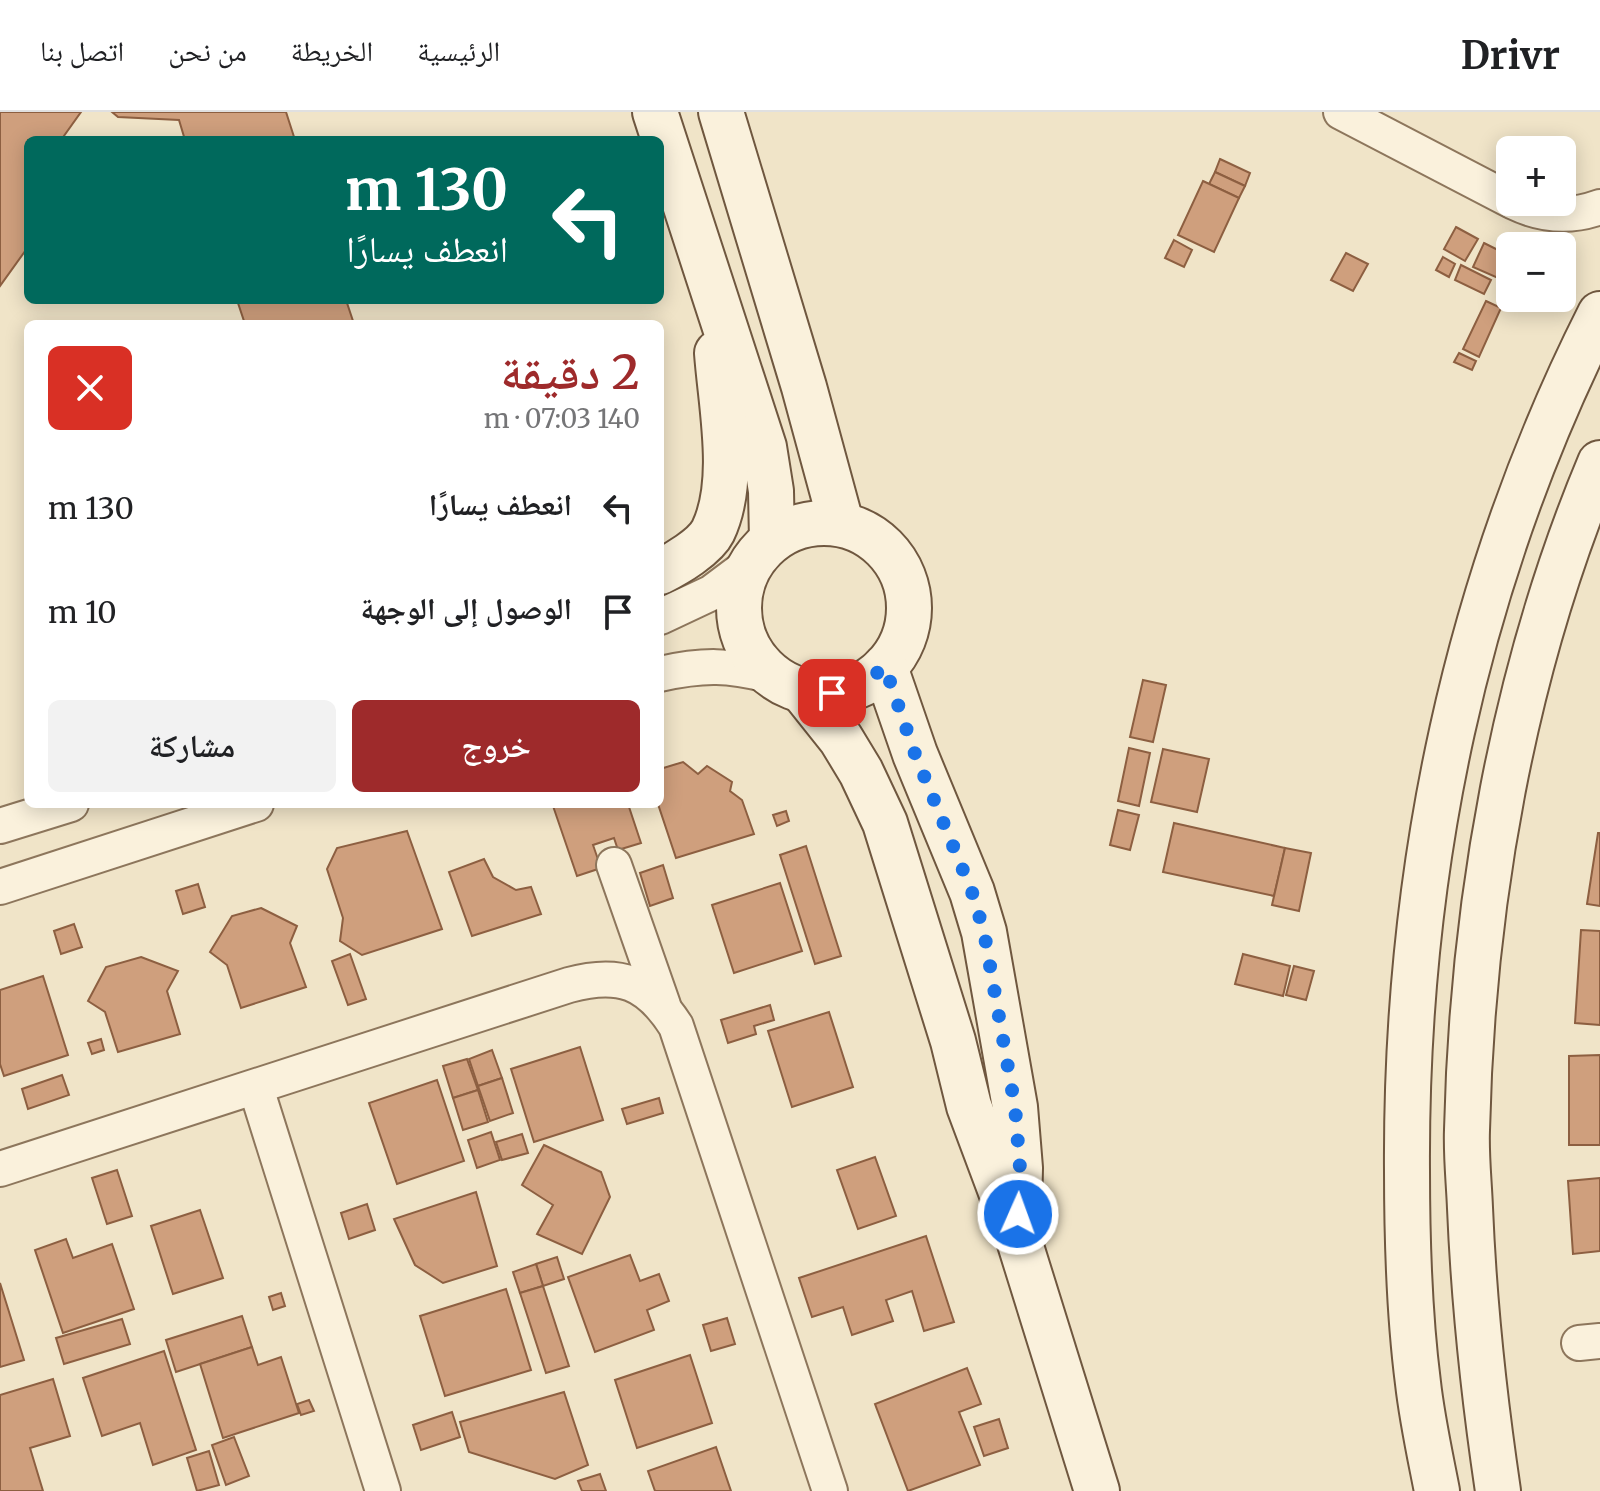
<!DOCTYPE html>
<html lang="ar">
<meta charset="utf-8">
<style>
:root{--surface:#fff;--page:#f2f2f2;--text:#202124;--muted:#757577;--line:#e0e0e0;--accent:#9e2a2b}
body{margin:0;font-family:Merriweather,"Noto Naskh Arabic",serif;background:var(--page);color:var(--text);direction:rtl;height:100vh;display:flex;flex-direction:column;font-size:30px;white-space:nowrap}
*{box-sizing:border-box;margin:0}
p{font-size:26px;color:var(--muted)}
.icon{flex:none;width:44px;height:44px;fill:none;stroke:currentColor;stroke-width:2;stroke-linecap:round;stroke-linejoin:round}
.map{position:relative;flex:1;overflow:hidden;direction:ltr}
.drawer{position:absolute;left:24px;top:208px;width:640px;height:488px;display:flex;flex-direction:column;background:var(--surface);border-radius:12px;box-shadow:0 4px 20px #0003;direction:rtl}
.drawer>*{flex:none}
.banner{position:absolute;left:24px;top:24px;width:640px;height:168px;border-radius:12px;box-shadow:0 4px 20px #0003;direction:rtl;background:#00695c;color:#fff;overflow:hidden}
.buttons{position:absolute;left:1496px;top:24px;display:grid;gap:16px}
.buttons a{display:grid;place-items:center;width:80px;height:80px;border-radius:12px;background:var(--surface);box-shadow:0 4px 20px #0003;font-size:40px}
.pin{position:absolute;display:grid;place-items:center;width:68px;height:68px;color:#fff;margin:-34px;border-radius:16px;box-shadow:0 4px 12px #0006}
.me{position:absolute;width:88px;margin:-44px;rotate:2deg;stroke-linejoin:round;filter:drop-shadow(0 0 6px #0008)}
.turn{display:flex;align-items:center;gap:28px;height:168px;padding:0 24px;font-size:36px}
.turn .icon{width:104px;height:104px;stroke-width:2.5}
.turn b{display:block;font-size:56px;line-height:68px}
.round{display:grid;place-items:center;flex:none;width:84px;height:84px;border-radius:12px;background:var(--page)}
.head{display:flex;align-items:center;justify-content:space-between;height:136px;padding:0 24px}
h1{font-size:48px;font-weight:600;line-height:60px;color:var(--accent)}
.primary-button{display:flex;gap:16px;margin-top:auto;padding:16px 24px}
.primary-button a{flex:1;height:92px;border-radius:12px;background:var(--accent);color:#fff;font-size:32px;font-weight:600;line-height:92px;text-align:center}
.primary-button a+a{background:var(--page);color:var(--text)}
ul{padding:0;list-style:none}
li{display:flex;align-items:center;gap:24px;height:104px;padding:0 24px}
li div{flex:1}
li b{display:block;font-size:30px}
li em{font-style:normal}
header{display:flex;align-items:center;gap:48px;box-sizing:border-box;height:112px;padding:0 40px;background:var(--surface);border-bottom:2px solid var(--line)}
header strong{font-size:38px}
nav{display:flex;gap:44px;margin-inline-start:auto;font-size:28px}
.map>svg:first-child{display:block}
.building{fill:#cf9f7d;stroke:#8d5f41;stroke-width:2}
.lines{fill:none;stroke-linecap:round;stroke-linejoin:round}
.street-casing{stroke:#8d765c;stroke-width:38}
.secondary-casing{stroke:#6f573f;stroke-width:48}
.street{stroke:#faf1dc;stroke-width:34}
.secondary{stroke:#faf1dc;stroke-width:44}
.route{stroke:#1a73e8;stroke-width:14;stroke-dasharray:0 25.2}
</style>
<header>
<strong>Drivr</strong>
<nav><a>الرئيسية</a><a>الخريطة</a><a>من نحن</a><a>اتصل بنا</a></nav>
</header>
<div class="map">
<svg width="1600" height="1379" viewBox="0 0 1600 1379">
<rect width="100%" height="100%" fill="#f0e4c8"/>
<g class="building">
<path d="M 0,0 L 81,0 L 61,28 L 28,28 L 28,135 L 0,174 Z"/>
<path d="M 112,0 L 286,0 L 295,28 L 185,28 L 179,8 L 118,5 Z"/>
<path d="M 1220,47 L 1250,61 L 1245,74 L 1215,60 Z"/>
<path d="M 1215,60 L 1245,74 L 1239,86 L 1209,72 Z"/>
<path d="M 1203,69 L 1239,86 L 1214,140 L 1178,123 Z"/>
<path d="M 1456,115 L 1478,127 L 1465,149 L 1444,137 Z"/>
<path d="M 1174,128 L 1192,138 L 1184,155 L 1165,146 Z"/>
<path d="M 1484,131 L 1508,143 L 1498,166 L 1473,155 Z"/>
<path d="M 1346,141 L 1368,152 L 1353,179 L 1331,168 Z"/>
<path d="M 1443,145 L 1455,152 L 1449,165 L 1436,158 Z"/>
<path d="M 1461,153 L 1491,168 L 1484,182 L 1455,168 Z"/>
<path d="M 237,188 L 346,188 L 354,212 L 245,212 Z"/>
<path d="M 1486,189 L 1501,196 L 1479,245 L 1463,237 Z"/>
<path d="M 1459,241 L 1476,249 L 1472,258 L 1454,250 Z"/>
<path d="M 1143,568 L 1166,573 L 1153,630 L 1130,625 Z"/>
<path d="M 1129,636 L 1150,641 L 1139,694 L 1118,689 Z"/>
<path d="M 1163,637 L 1209,647 L 1197,700 L 1151,690 Z"/>
<path d="M 683,650 L 698,662 L 707,654 L 732,670 L 730,679 L 742,688 L 754,722 L 676,746 L 658,692 L 660,657 Z"/>
<path d="M 559,692 L 628,692 L 641,731 L 618,738 L 614,726 L 593,733 L 601,756 L 577,764 L 553,694 Z"/>
<path d="M 1118,698 L 1139,703 L 1130,738 L 1110,733 Z"/>
<path d="M 786,699 L 789,709 L 777,714 L 773,703 Z"/>
<path d="M 1174,711 L 1285,736 L 1274,784 L 1163,760 Z"/>
<path d="M 407,719 L 442,817 L 362,843 L 340,829 L 343,806 L 327,757 L 337,736 Z"/>
<path d="M 1598,721 L 1600,721 L 1600,794 L 1587,792 Z"/>
<path d="M 806,734 L 841,844 L 815,852 L 780,743 Z"/>
<path d="M 1285,736 L 1311,741 L 1299,799 L 1272,793 Z"/>
<path d="M 484,747 L 493,765 L 516,778 L 531,775 L 541,802 L 472,824 L 449,760 Z"/>
<path d="M 663,753 L 673,786 L 650,794 L 640,761 Z"/>
<path d="M 780,771 L 802,839 L 734,861 L 712,793 Z"/>
<path d="M 198,772 L 205,795 L 183,802 L 176,779 Z"/>
<path d="M 261,796 L 297,814 L 290,831 L 306,875 L 241,896 L 227,853 L 210,840 L 232,804 Z"/>
<path d="M 74,812 L 82,835 L 61,842 L 54,819 Z"/>
<path d="M 1581,818 L 1600,819 L 1600,913 L 1575,911 Z"/>
<path d="M 350,842 L 366,887 L 348,893 L 332,849 Z"/>
<path d="M 1243,842 L 1290,854 L 1283,884 L 1235,872 Z"/>
<path d="M 141,845 L 178,859 L 167,879 L 180,922 L 118,940 L 105,900 L 88,889 L 106,855 Z"/>
<path d="M 1294,854 L 1314,859 L 1306,888 L 1286,883 Z"/>
<path d="M 43,864 L 68,943 L 4,964 L 0,952 L 0,878 Z"/>
<path d="M 770,893 L 774,908 L 754,914 L 756,922 L 728,931 L 721,908 Z"/>
<path d="M 829,900 L 853,975 L 792,995 L 768,919 Z"/>
<path d="M 101,927 L 104,938 L 92,942 L 88,931 Z"/>
<path d="M 580,935 L 603,1008 L 534,1030 L 511,957 Z"/>
<path d="M 492,938 L 502,966 L 478,974 L 469,947 Z"/>
<path d="M 1600,943 L 1600,1033 L 1569,1033 L 1569,944 Z"/>
<path d="M 467,947 L 478,978 L 453,986 L 443,954 Z"/>
<path d="M 62,963 L 69,983 L 28,997 L 22,977 Z"/>
<path d="M 502,966 L 513,1001 L 490,1009 L 478,974 Z"/>
<path d="M 437,968 L 464,1049 L 397,1072 L 369,991 Z"/>
<path d="M 478,978 L 488,1010 L 463,1018 L 453,986 Z"/>
<path d="M 659,986 L 663,1001 L 627,1012 L 622,997 Z"/>
<path d="M 491,1020 L 500,1048 L 477,1056 L 468,1028 Z"/>
<path d="M 522,1022 L 528,1041 L 502,1048 L 496,1030 Z"/>
<path d="M 544,1033 L 601,1060 L 610,1085 L 582,1142 L 537,1122 L 553,1093 L 522,1073 Z"/>
<path d="M 875,1045 L 896,1104 L 858,1117 L 837,1058 Z"/>
<path d="M 117,1058 L 132,1104 L 107,1112 L 92,1066 Z"/>
<path d="M 1600,1066 L 1600,1139 L 1573,1142 L 1568,1069 Z"/>
<path d="M 476,1080 L 497,1154 L 443,1171 L 415,1153 L 394,1107 Z"/>
<path d="M 367,1092 L 375,1118 L 349,1127 L 341,1101 Z"/>
<path d="M 200,1098 L 223,1166 L 173,1182 L 151,1114 Z"/>
<path d="M 926,1124 L 954,1210 L 924,1219 L 912,1179 L 886,1188 L 893,1209 L 852,1223 L 843,1195 L 812,1205 L 799,1166 Z"/>
<path d="M 66,1127 L 73,1146 L 112,1132 L 134,1197 L 63,1221 L 35,1138 Z"/>
<path d="M 630,1143 L 640,1169 L 659,1162 L 669,1189 L 647,1198 L 654,1218 L 595,1240 L 568,1165 Z"/>
<path d="M 557,1145 L 564,1167 L 543,1174 L 536,1152 Z"/>
<path d="M 536,1152 L 543,1174 L 520,1181 L 513,1160 Z"/>
<path d="M 0,1171 L 24,1248 L 0,1255 Z"/>
<path d="M 543,1174 L 569,1254 L 546,1261 L 520,1181 Z"/>
<path d="M 506,1177 L 531,1258 L 445,1284 L 420,1204 Z"/>
<path d="M 281,1181 L 285,1194 L 273,1198 L 269,1185 Z"/>
<path d="M 242,1204 L 252,1235 L 176,1260 L 166,1228 Z"/>
<path d="M 727,1206 L 735,1232 L 711,1239 L 703,1213 Z"/>
<path d="M 122,1207 L 130,1232 L 64,1252 L 56,1226 Z"/>
<path d="M 252,1235 L 258,1253 L 281,1245 L 299,1301 L 223,1326 L 200,1252 Z"/>
<path d="M 164,1239 L 196,1338 L 153,1353 L 140,1311 L 102,1324 L 83,1266 Z"/>
<path d="M 690,1243 L 712,1311 L 637,1336 L 615,1268 Z"/>
<path d="M 967,1256 L 981,1292 L 959,1300 L 980,1353 L 908,1379 L 875,1292 Z"/>
<path d="M 53,1267 L 70,1324 L 30,1336 L 43,1379 L 0,1379 L 0,1283 Z"/>
<path d="M 564,1280 L 588,1353 L 555,1367 L 469,1340 L 460,1310 Z"/>
<path d="M 309,1288 L 314,1299 L 301,1303 L 297,1292 Z"/>
<path d="M 452,1300 L 460,1325 L 421,1338 L 413,1313 Z"/>
<path d="M 999,1307 L 1008,1336 L 984,1344 L 974,1315 Z"/>
<path d="M 234,1325 L 249,1364 L 226,1373 L 212,1333 Z"/>
<path d="M 716,1335 L 731,1379 L 655,1379 L 648,1359 Z"/>
<path d="M 209,1339 L 219,1373 L 197,1379 L 187,1346 Z"/>
<path d="M 600,1362 L 606,1379 L 582,1379 L 578,1369 Z"/>
</g>
<g class="lines">
<g class="street-casing">
<g id="street">
<path d="M 1341,0 L 1510,88"/>
<path d="M 1514,90 C 1543,104 1570,106 1600,95"/>
<path d="M 660,505 L 711,481 L 751,451"/>
<path d="M 660,562 C 705,552 728,553 773,564"/>
<path d="M 0,714 L 71,692"/>
<path d="M 614,753 L 663,893"/>
<path d="M 0,775 L 256,692"/>
<path d="M 256,976 L 383,1379"/>
<path d="M 0,1057 L 569,873 C 620,859 648,870 676,914 L 830,1379"/>
<path d="M 1579,1231 L 1600,1229"/>
</g>
</g>
<g class="secondary-casing">
<g id="secondary">
<path d="M 655,0 L 764,335 L 771,379 L 772,428"/>
<path d="M 721,0 L 804,275 L 841,411"/>
<circle cx="824" cy="496" r="85"/>
<path d="M 660,460 C 676,452 705,435 713,419 C 737,369 721,295 717,241"/>
<path d="M 885,555 L 915,642 L 972,780 L 984,820 L 1015,995 L 1020,1056 L 1019,1098"/>
<path d="M 802,578 L 841,627 L 861,660 L 885,711 L 953,929 L 969,994 L 1018,1125 L 1097,1379"/>
<path d="M 1437,1379 C 1430,1343 1422,1307 1418,1271 C 1409,1201 1407,1129 1407,1059 C 1405,761 1465,469 1600,202"/>
<path d="M 1498,1379 C 1484,1285 1474,1192 1470,1096 C 1469,1070 1466,1044 1467,1018 C 1472,794 1513,558 1600,351"/>
</g>
</g>
<use href="#street" class="street"/>
<use href="#secondary" class="secondary"/>
</g>
<g class="lines">
<path class="route" d="M 832,581 L 861,573 L 885,555 L 915,642 L 972,780 L 984,820 L 1015,995 L 1020,1056 L 1018,1102"/>
</g>
</svg>
<div class="buttons">
<a>+</a>
<a>−</a>
</div>
<div class="pin" style="left:832px;top:581px;background:#d93025"><svg class="icon" aria-label="arrive" viewBox="0 0 24 24"><path d="M6 21V4h12l-3 4 3 4H6"/></svg></div>
<svg class="me" style="left:1018px;top:1102px" viewBox="-20 -20 40 40"><circle r="17" fill="#1a73e8" stroke="#fff" stroke-width="3"/><path d="M0-11L8 9 0 5-8 9z" fill="#fff"/></svg>
<div class="banner">
<div class="turn"><svg class="icon" aria-label="left" viewBox="0 0 24 24"><path d="M17 20v-9H6M10 6l-5 5 5 5"/></svg><div><b>130 m</b>انعطف يسارًا</div></div>
</div>
<section class="drawer">
<div class="head"><div><h1>2 دقيقة</h1><p>140 m · 07:03</p></div><a class="round" style="background:#d93025;color:#fff"><svg class="icon" aria-label="close" viewBox="0 0 24 24"><path d="M6 6l12 12M18 6L6 18"/></svg></a></div>
<ul>
<li><svg class="icon" aria-label="left" viewBox="0 0 24 24"><path d="M17 20v-9H6M10 6l-5 5 5 5"/></svg><div><b>انعطف يسارًا</b></div><em>130 m</em></li>
<li><svg class="icon" aria-label="arrive" viewBox="0 0 24 24"><path d="M6 21V4h12l-3 4 3 4H6"/></svg><div><b>الوصول إلى الوجهة</b></div><em>10 m</em></li>
</ul>
<div class="primary-button"><a>خروج</a><a>مشاركة</a></div>
</section>
</div>
